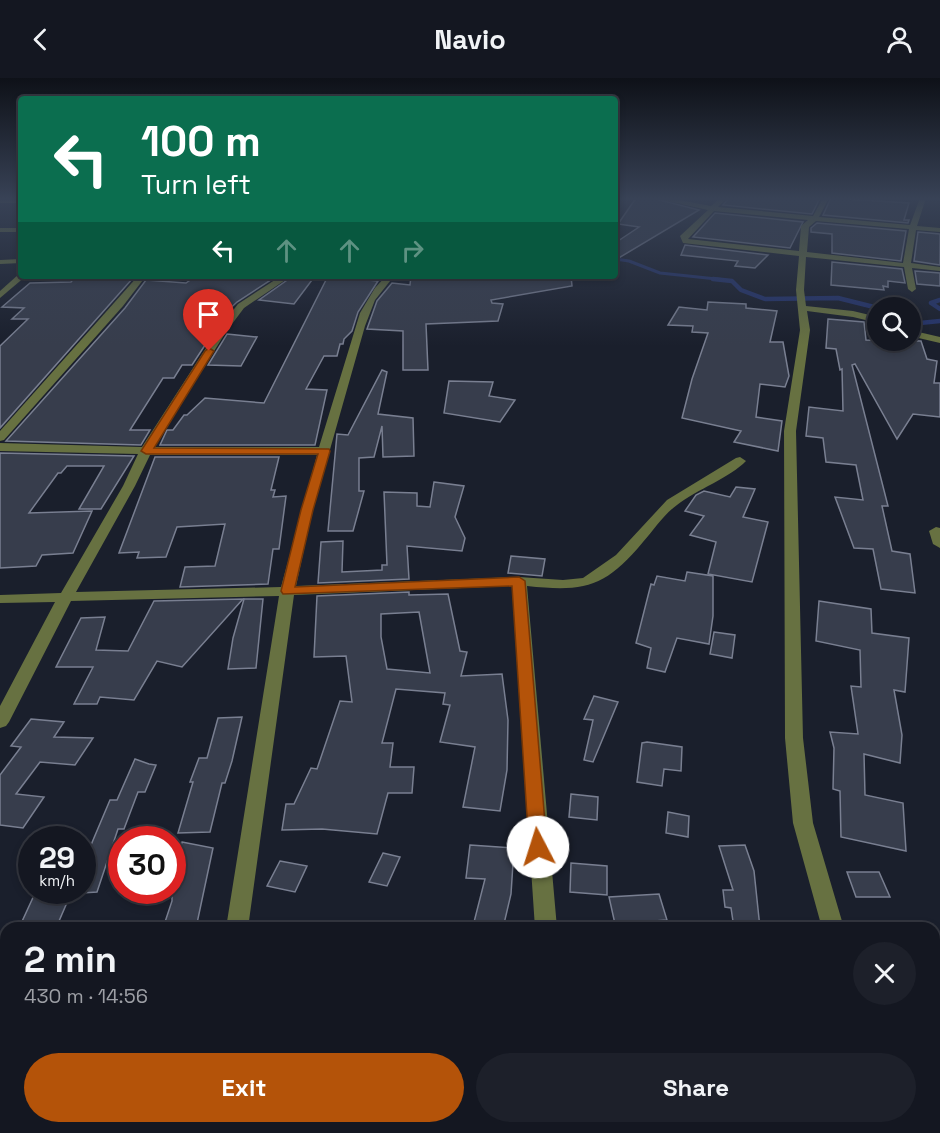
<!DOCTYPE html>
<meta charset="utf-8">
<style>
:root{--surface:#141721;--page:#1d202a;--text:#f1f3f6;--muted:#9d9fa5;--line:#33363f;--accent:#b45309}
body{margin:0;font-family:"Space Grotesk",sans-serif;background:var(--page);color:var(--text);height:100vh;display:flex;flex-direction:column;font-size:22px;white-space:nowrap}
*{box-sizing:border-box;margin:0}
p{font-size:20px;color:var(--muted)}
.icon{flex:none;width:33px;height:33px;fill:none;stroke:currentColor;stroke-width:2;stroke-linecap:round;stroke-linejoin:round}
.map{position:relative;flex:1;overflow:hidden}
.sheet{position:absolute;left:0px;top:844px;width:940px;height:212px;display:flex;flex-direction:column;background:var(--surface);border-radius:18px 18px 0 0;box-shadow:0 3px 9px #0003,0 0 0 2px var(--line)}
.sheet>*{flex:none}
.hud{position:absolute;left:18px;top:18px;width:600px;height:183px;border-radius:6px;box-shadow:0 3px 9px #0003,0 0 0 2px var(--line);background:#0b6e4f;color:#fff;overflow:hidden}
.tools{position:absolute;left:867px;top:219px;display:grid;gap:12px}
.tools a{display:grid;place-items:center;width:54px;height:54px;border-radius:50%;background:var(--surface);box-shadow:0 3px 9px #0003,0 0 0 2px var(--line);font-size:30px}
.speed{position:absolute;left:18px;top:748px;display:flex;gap:12px;font-size:30px;font-weight:700;text-align:center}
.speed>*{display:grid;place-content:center;width:78px;height:78px;border-radius:50%;background:var(--surface);box-shadow:0 3px 9px #0003,0 0 0 2px var(--line);line-height:1}
.speed small{font-size:15px;font-weight:400}
.speed .limit{border:9px solid #d22;background:#fff;color:#111}
.pin{position:absolute;display:grid;place-items:center;width:51px;height:51px;color:#fff;margin:-62px -26px;border-radius:50% 50% 50% 0;rotate:-45deg;box-shadow:0 0 6px #0007}
.pin .icon{rotate:45deg}
.me{position:absolute;width:66px;margin:-33px;rotate:355deg;stroke-linejoin:round;filter:drop-shadow(0 0 4px #0008)}
.turn{display:flex;align-items:center;gap:21px;height:126px;padding:0 24px;font-size:27px}
.turn .icon{width:78px;height:78px;stroke-width:2.5}
.turn b{display:block;font-size:42px;line-height:51px}
.lanes{display:flex;align-items:center;height:57px;padding:0 24px;background:#0003;justify-content:center;gap:30px;direction:ltr}
.lanes .off{opacity:.35}
.round{display:grid;place-items:center;flex:none;width:63px;height:63px;border-radius:32px;background:var(--page)}
.summary{display:flex;align-items:center;justify-content:space-between;height:102px;padding:0 24px}
h1{font-size:36px;font-weight:800;line-height:45px}
.button{display:flex;gap:12px;margin-top:auto;padding:12px 24px}
.button a{flex:1;height:69px;border-radius:36px;background:var(--accent);color:#fff;font-size:24px;font-weight:800;line-height:69px;text-align:center}
.button a+a{background:var(--page);color:var(--text)}
header{display:flex;justify-content:space-between;align-items:center;height:78px;padding:0 24px;background:var(--surface);font-size:27px;font-weight:800}
.map>svg:first-child{display:block}
.lines{fill:none;stroke-linecap:round;stroke-linejoin:round}
.stream-far1{stroke:#25346b;stroke-width:3}
.stream{stroke:#25346b;stroke-width:4.5}
.building{fill:#373d4c;stroke:#797f91;stroke-width:1.5;fill-rule:evenodd}
.minor{fill:#677141;fill-rule:evenodd}
.route{fill:#b45309;stroke:#753606;stroke-width:1.5}
</style>
<header><svg class="icon" aria-label="back" viewBox="0 0 24 24"><path d="M15 5l-7 7 7 7"/></svg>Navio<svg class="icon" aria-label="person" viewBox="0 0 24 24"><circle cx="12" cy="8" r="4"/><path d="M4 21q1-7 8-7t8 7"/></svg></header>
<div class="map">
<svg width="940" height="1055" viewBox="0 0 940 1055">
<rect width="100%" height="100%" fill="#1a1f2c"/>
<g class="lines">
<path class="stream-far1" d="M 615,181 L 629,183 L 660,195 L 726,202"/>
<g class="stream">
<path d="M 713,201 L 732,203 L 741,212 L 765,221 L 838,220 L 878,230"/>
<path d="M 940,222 L 931,225 L 940,231"/>
<path d="M 910,246 L 940,243"/>
</g>
</g>
<g class="building">
<path d="M 636,120 L 652,120 L 699,132 L 617,181 L 615,165 L 639,149 L 618,146 Z"/>
<path d="M 729,120 L 820,120 L 812,136 L 723,127 Z"/>
<path d="M 831,120 L 909,125 L 904,142 L 909,142 L 908,145 L 823,137 Z"/>
<path d="M 715,135 L 803,144 L 790,170 L 693,159 Z"/>
<path d="M 817,145 L 906,153 L 901,183 L 832,175 L 832,156 L 811,154 L 811,150 Z"/>
<path d="M 918,154 L 940,156 L 940,187 L 914,183 Z"/>
<path d="M 685,167 L 768,177 L 755,190 L 735,188 L 738,183 L 681,177 Z"/>
<path d="M 832,184 L 902,191 L 905,205 L 888,203 L 888,209 L 883,208 L 884,212 L 831,207 Z"/>
<path d="M 915,193 L 940,195 L 940,208 L 917,206 Z"/>
<path d="M 76,198 L 133,200 L 0,350 L 0,268 L 28,241 L 12,241 L 24,230 L 2,229 L 30,205 L 71,204 Z"/>
<path d="M 196,198 L 242,202 L 245,198 L 277,198 L 237,224 L 205,254 L 213,255 L 192,287 L 182,287 L 174,300 L 163,300 L 130,352 L 150,352 L 141,367 L 6,363 L 125,230 L 146,202 L 186,205 Z"/>
<path d="M 293,198 L 315,198 L 294,226 L 259,222 Z"/>
<path d="M 328,198 L 378,203 L 358,234 L 352,253 L 344,261 L 343,266 L 340,266 L 337,278 L 324,278 L 306,311 L 327,312 L 315,367 L 160,367 L 167,352 L 173,352 L 184,337 L 187,337 L 205,320 L 264,325 Z"/>
<path d="M 411,198 L 571,198 L 572,208 L 491,222 L 492,225 L 503,226 L 498,243 L 426,246 L 428,292 L 403,292 L 403,253 L 367,251 L 377,223 L 392,205 L 410,207 Z"/>
<path d="M 708,224 L 746,226 L 746,230 L 777,233 L 770,264 L 783,264 L 789,298 L 785,309 L 760,306 L 756,339 L 782,343 L 778,373 L 734,364 L 741,353 L 682,340 L 692,301 L 708,255 L 692,254 L 693,248 L 668,247 L 679,229 L 707,232 Z"/>
<path d="M 828,241 L 864,244 L 866,262 L 921,263 L 927,281 L 937,283 L 934,305 L 940,305 L 940,339 L 913,336 L 897,361 L 855,286 L 852,287 L 888,428 L 882,428 L 892,473 L 910,476 L 915,515 L 881,511 L 873,471 L 854,470 L 835,419 L 863,422 L 856,387 L 826,384 L 823,360 L 806,358 L 809,329 L 843,333 L 842,291 L 840,292 L 836,271 L 826,270 Z"/>
<path d="M 227,256 L 257,259 L 241,288 L 208,287 Z"/>
<path d="M 382,292 L 387,294 L 378,336 L 413,340 L 414,378 L 383,379 L 382,348 L 374,379 L 359,380 L 359,413 L 364,413 L 353,453 L 328,453 L 337,356 L 348,357 Z"/>
<path d="M 449,303 L 493,304 L 489,318 L 515,322 L 500,344 L 444,335 Z"/>
<path d="M 0,375 L 134,378 L 101,431 L 79,431 L 104,388 L 67,388 L 61,395 L 58,395 L 29,435 L 92,433 L 73,475 L 42,477 L 36,488 L 0,490 Z"/>
<path d="M 155,379 L 279,379 L 271,412 L 275,412 L 273,419 L 286,418 L 279,471 L 273,471 L 268,506 L 180,509 L 185,489 L 215,488 L 225,446 L 177,449 L 166,479 L 137,480 L 139,474 L 119,475 Z"/>
<path d="M 434,404 L 464,408 L 455,439 L 465,460 L 462,473 L 407,468 L 409,501 L 318,505 L 321,464 L 343,463 L 342,494 L 382,492 L 382,487 L 387,487 L 384,414 L 417,415 L 417,428 L 430,429 Z"/>
<path d="M 736,409 L 755,411 L 743,439 L 768,444 L 752,504 L 708,496 L 716,464 L 690,457 L 704,438 L 685,433 L 696,417 L 704,413 L 730,419 Z"/>
<path d="M 511,478 L 545,481 L 542,498 L 508,495 Z"/>
<path d="M 687,494 L 713,498 L 713,538 L 709,566 L 677,560 L 665,594 L 647,590 L 651,570 L 636,565 L 651,506 L 654,507 L 657,498 L 685,503 Z"/>
<path d="M 409,514 L 409,517 L 448,516 L 460,573 L 467,574 L 461,598 L 502,596 L 508,642 L 507,692 L 500,733 L 463,729 L 475,669 L 440,664 L 450,627 L 443,626 L 445,615 L 396,611 L 382,665 L 393,665 L 390,689 L 414,689 L 412,715 L 388,715 L 377,756 L 322,751 L 282,752 L 286,726 L 294,726 L 311,690 L 317,691 L 340,623 L 352,624 L 346,578 L 314,579 L 317,518 ZM 419,534 L 430,595 L 387,591 L 381,559 L 381,536 Z"/>
<path d="M 243,521 L 182,589 L 157,583 L 134,622 L 100,619 L 97,626 L 74,626 L 93,589 L 56,589 L 81,540 L 105,539 L 96,572 L 128,573 L 154,523 Z"/>
<path d="M 244,521 L 263,521 L 256,590 L 228,591 L 233,560 Z"/>
<path d="M 819,523 L 871,531 L 872,555 L 909,560 L 905,614 L 894,612 L 902,657 L 900,685 L 864,676 L 865,717 L 903,725 L 906,773 L 841,759 L 840,713 L 833,711 L 834,670 L 830,654 L 858,656 L 851,608 L 861,609 L 860,572 L 816,563 Z"/>
<path d="M 714,554 L 735,557 L 732,580 L 710,576 Z"/>
<path d="M 594,618 L 618,624 L 593,684 L 584,682 L 593,642 L 584,641 Z"/>
<path d="M 242,639 L 232,683 L 225,705 L 222,705 L 210,754 L 178,755 L 193,704 L 190,704 L 199,680 L 207,680 L 218,640 Z"/>
<path d="M 31,641 L 64,644 L 54,659 L 93,660 L 75,687 L 40,684 L 16,716 L 44,719 L 23,750 L 0,747 L 0,697 L 21,669 L 11,668 Z"/>
<path d="M 647,664 L 682,669 L 681,693 L 664,691 L 662,708 L 637,704 L 642,665 Z"/>
<path d="M 135,681 L 149,686 L 156,687 L 145,714 L 138,714 L 124,751 L 118,751 L 97,814 L 82,815 L 82,774 L 88,774 L 110,722 L 117,722 Z"/>
<path d="M 571,716 L 598,719 L 597,742 L 569,739 Z"/>
<path d="M 668,734 L 689,738 L 688,759 L 666,755 Z"/>
<path d="M 182,764 L 213,770 L 196,850 L 163,850 L 172,823 L 172,802 Z"/>
<path d="M 470,767 L 514,770 L 511,816 L 503,850 L 473,848 L 485,801 L 466,800 Z"/>
<path d="M 745,767 L 754,793 L 760,850 L 734,850 L 731,830 L 725,829 L 723,812 L 733,812 L 719,768 Z"/>
<path d="M 383,775 L 400,779 L 387,808 L 369,804 Z"/>
<path d="M 280,783 L 307,788 L 295,814 L 267,808 Z"/>
<path d="M 571,785 L 607,788 L 607,817 L 570,814 Z"/>
<path d="M 847,794 L 879,794 L 890,819 L 856,819 Z"/>
<path d="M 36,813 L 72,813 L 56,850 L 19,850 Z"/>
<path d="M 659,816 L 667,842 L 615,846 L 609,819 Z"/>
</g>
<g class="lines">
<g class="minor">
<path d="M 615,120 L 621,120 L 615,124 Z"/>
<path d="M 654,120 L 669,120 L 711,128 L 720,120 L 727,120 L 718,129 L 813,138 L 823,120 L 829,120 L 819,139 L 910,147 L 920,120 L 926,120 L 917,148 L 940,150 L 940,154 L 916,152 L 911,185 L 940,189 L 940,193 L 912,190 L 916,211 L 912,214 L 908,211 L 904,189 L 806,179 L 804,212 L 806,228 L 853,233 L 878,239 L 878,245 L 853,239 L 807,233 L 810,252 L 796,353 L 803,660 L 813,745 L 844,850 L 822,850 L 793,745 L 785,660 L 784,353 L 800,252 L 796,212 L 799,178 L 683,165 L 680,158 L 708,132 ZM 714,133 L 808,142 L 801,148 L 799,173 L 688,161 ZM 816,143 L 909,151 L 903,185 L 807,174 L 809,149 Z"/>
<rect x="0" y="121" width="21" height="4"/>
<rect x="0" y="150" width="21" height="4"/>
<path d="M 21,181 L 21,185 L 0,186 L 0,182 Z"/>
<path d="M 19,196 L 26,198 L 0,220 L 0,213 Z"/>
<path d="M 138,198 L 146,198 L 123,228 L 4,362 L 0,363 L 0,353 Z"/>
<path d="M 281,198 L 291,198 L 244,230 L 226,254 L 154,369 L 319,369 L 360,235 L 375,210 L 386,198 L 394,198 L 375,222 L 365,248 L 312,435 L 296,508 L 519,499 L 563,502 L 583,500 L 616,477 L 667,422 L 736,380 L 740,379 L 746,383 C 731,399 696,412 677,427 C 663,437 654,452 643,464 C 605,510 584,514 527,508 L 557,850 L 535,850 L 512,508 L 294,517 L 248,850 L 226,850 L 279,518 L 71,523 L 9,644 L 6,648 L 0,650 L 0,628 L 55,524 L 0,525 L 0,517 L 61,515 L 123,408 L 138,376 L 0,373 L 0,365 L 142,369 L 217,253 L 238,226 ZM 150,377 L 317,377 L 281,509 L 76,514 L 135,408 Z"/>
<path d="M 910,252 L 940,259 L 940,265 L 910,258 Z"/>
<path d="M 936,449 L 940,450 L 940,470 L 933,466 L 929,453 Z"/>
<rect x="552" y="1050" width="26" height="5"/>
<path d="M 878,1050 L 904,1050 L 905,1055 L 879,1055 Z"/>
</g>
</g>
<linearGradient id="sky" x2="0" y2="1"><stop stop-color="#0e1118"/><stop offset="0.45" stop-color="#384256"/><stop offset="1" stop-color="#384256" stop-opacity="0"/></linearGradient>
<rect width="940" height="268" fill="url(#sky)"/>
<path class="route" d="M 209,270 L 214,273 L 154,370 L 329,371 L 330,373 L 313,432 L 295,509 L 519,499 L 525,503 L 547,769 L 545,774 L 538,776 L 532,774 L 529,769 L 512,508 L 283,516 L 281,513 L 301,432 L 318,376 L 146,376 L 141,373 L 205,273 Z"/>
</svg>
<div class="tools">
<a><svg class="icon" aria-label="search" viewBox="0 0 24 24"><circle cx="10" cy="10" r="6"/><path d="M15 15l6 6"/></svg></a>
</div>
<div class="speed"><div>29<small>km/h</small></div><div class="limit">30</div></div>
<div class="pin" style="left:209px;top:273px;background:#d93025"><svg class="icon" aria-label="arrive" viewBox="0 0 24 24"><path d="M6 21V4h12l-3 4 3 4H6"/></svg></div>
<svg class="me" style="left:538px;top:769px" viewBox="-20 -20 40 40"><circle r="19" fill="#fff"/><path d="M0-13L10 11 0 6-10 11z" fill="#b45309"/></svg>
<div class="hud">
<div class="turn"><svg class="icon" aria-label="left" viewBox="0 0 24 24"><path d="M17 20v-9H6M10 6l-5 5 5 5"/></svg><div><b>100 m</b>Turn left</div></div>
<div class="lanes"><svg class="icon" aria-label="left" viewBox="0 0 24 24"><path d="M17 20v-9H6M10 6l-5 5 5 5"/></svg><svg class="icon off" aria-label="ahead" viewBox="0 0 24 24"><path d="M12 20V5M6 11l6-6 6 6"/></svg><svg class="icon off" aria-label="ahead" viewBox="0 0 24 24"><path d="M12 20V5M6 11l6-6 6 6"/></svg><svg class="icon off" aria-label="right" viewBox="0 0 24 24"><path d="M7 20v-9h11M14 6l5 5-5 5"/></svg></div>
</div>
<section class="sheet">
<div class="summary"><div><h1>2 min</h1><p>430 m · 14:56</p></div><a class="round"><svg class="icon" aria-label="close" viewBox="0 0 24 24"><path d="M6 6l12 12M18 6L6 18"/></svg></a></div>
<div class="button"><a>Exit</a><a>Share</a></div>
</section>
</div>
